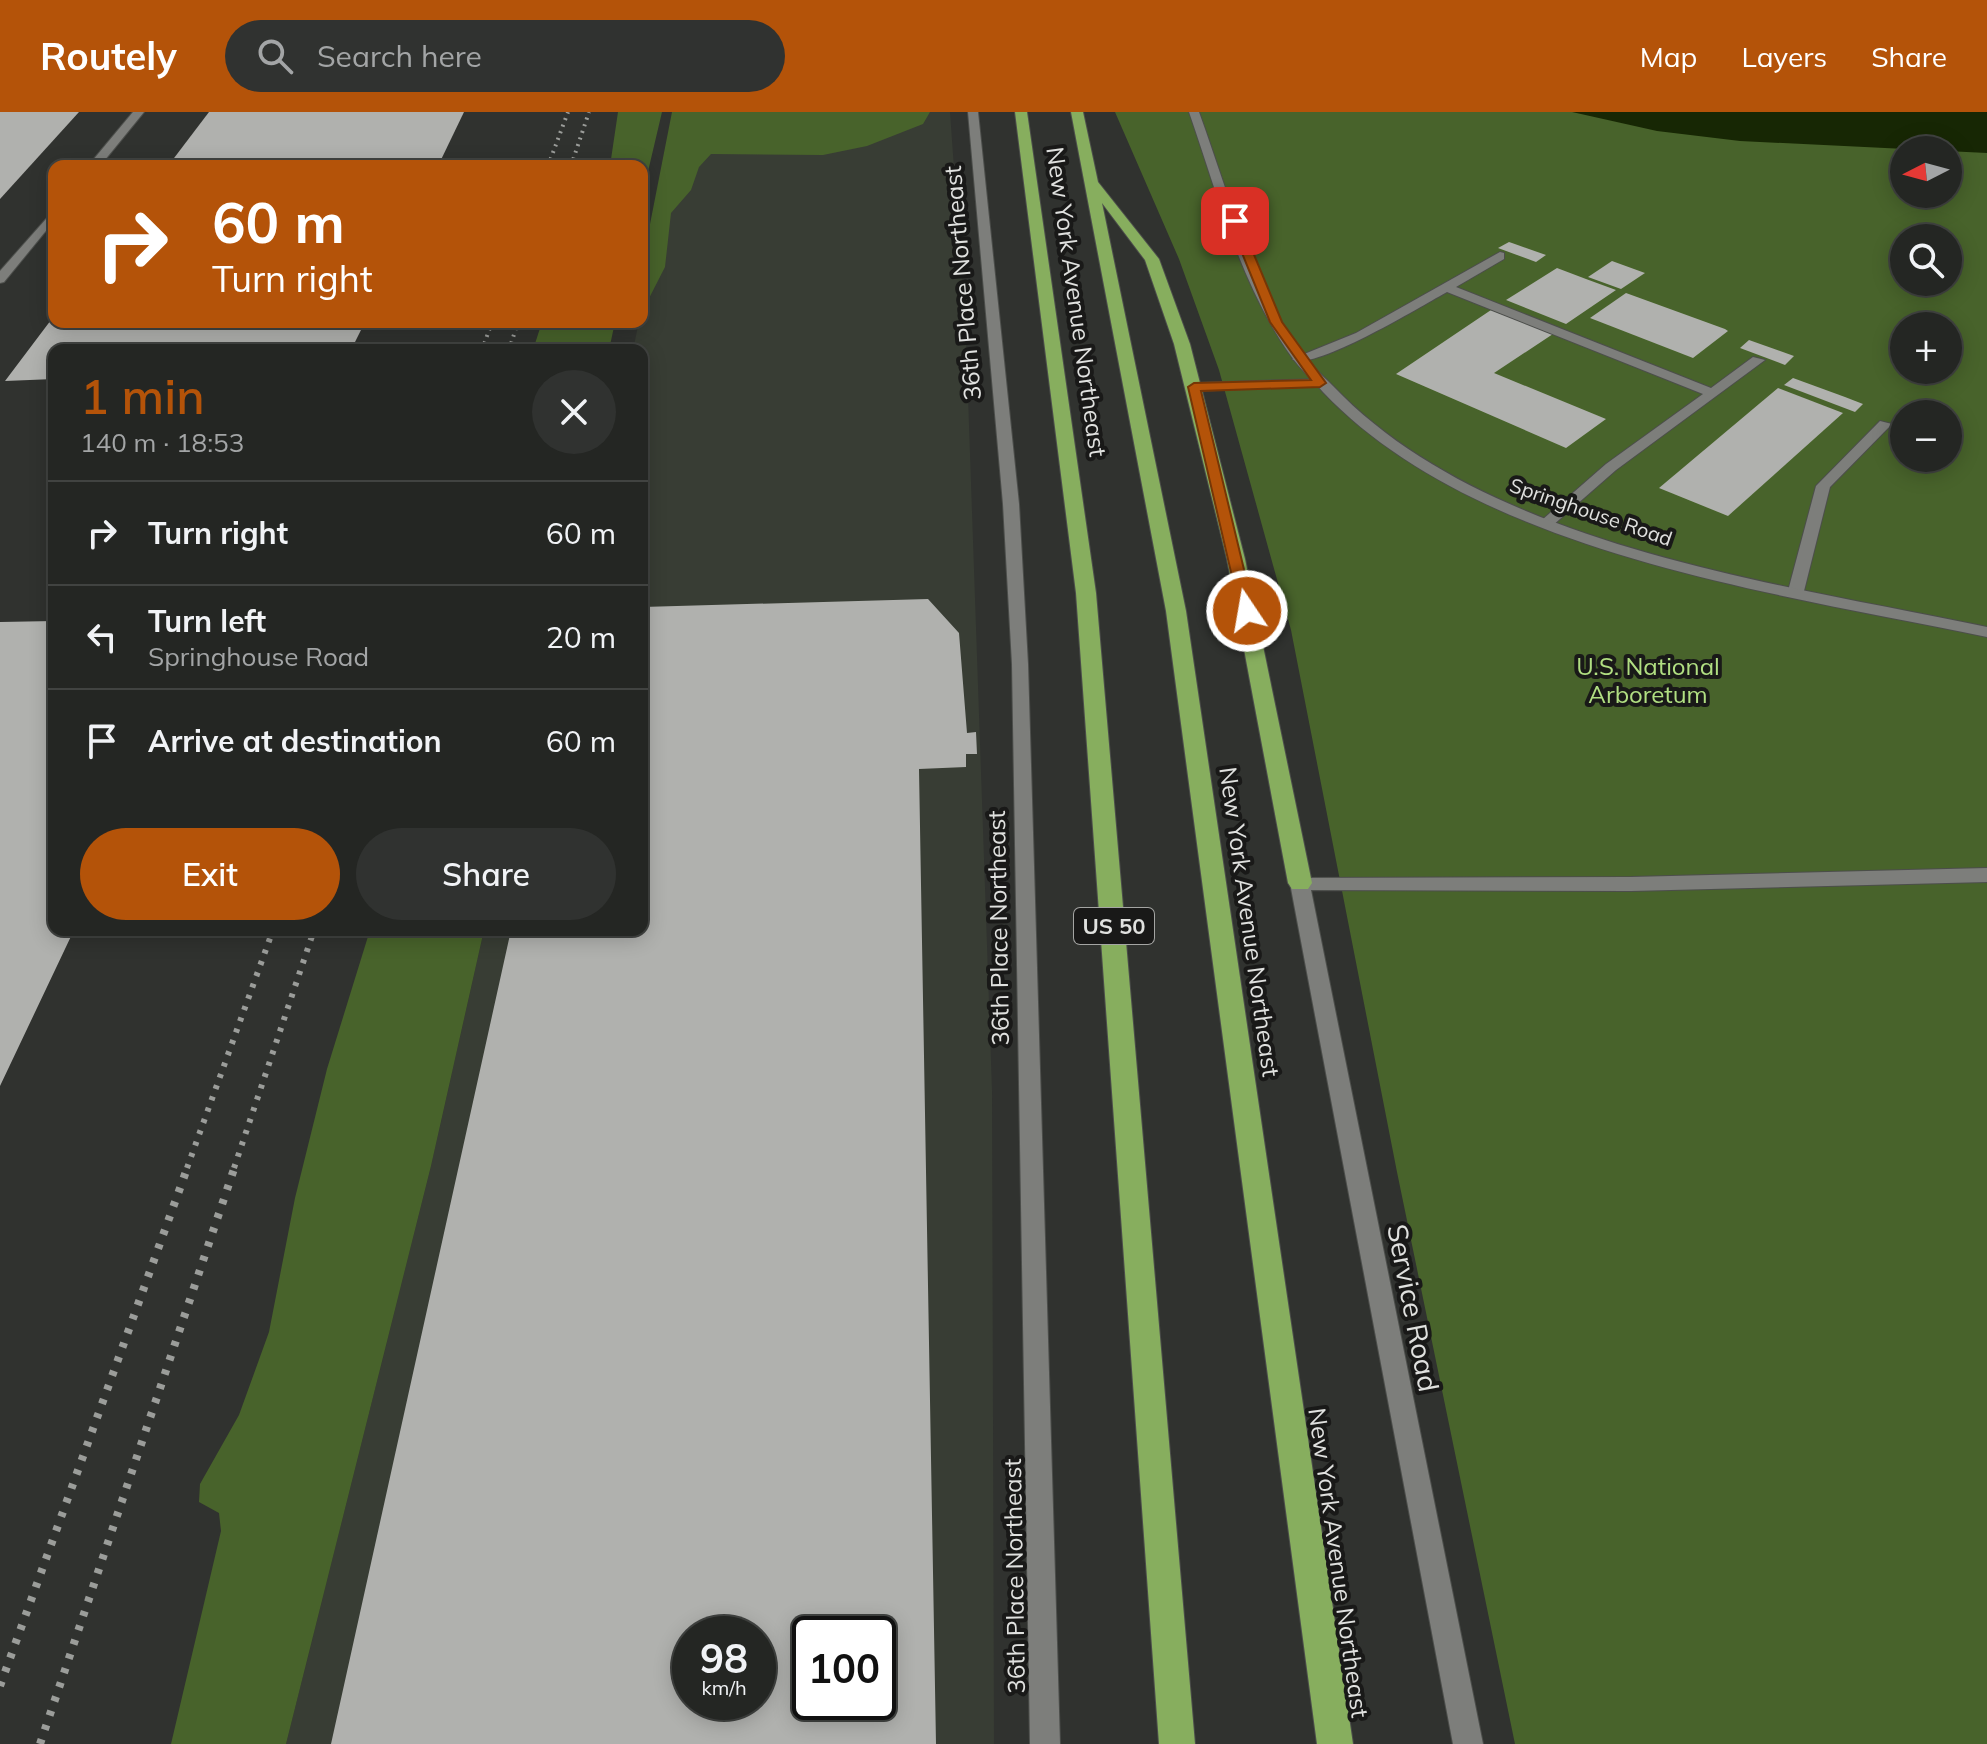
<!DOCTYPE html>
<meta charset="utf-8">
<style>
:root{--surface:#242623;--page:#303230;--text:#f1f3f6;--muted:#a3a5a6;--line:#414341;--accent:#b45309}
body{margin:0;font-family:Mulish,sans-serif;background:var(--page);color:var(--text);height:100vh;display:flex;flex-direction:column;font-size:30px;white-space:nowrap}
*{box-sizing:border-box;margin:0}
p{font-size:26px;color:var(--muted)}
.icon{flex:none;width:44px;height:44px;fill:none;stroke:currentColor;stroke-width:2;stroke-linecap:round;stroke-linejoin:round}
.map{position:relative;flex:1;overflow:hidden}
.side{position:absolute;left:48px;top:232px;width:600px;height:592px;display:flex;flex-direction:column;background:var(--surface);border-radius:16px;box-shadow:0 4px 20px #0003,0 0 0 2px var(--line)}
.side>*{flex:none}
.guide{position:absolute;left:48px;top:48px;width:600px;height:168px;border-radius:16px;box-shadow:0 4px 20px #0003,0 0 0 2px var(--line);background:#b45309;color:#fff;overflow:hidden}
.needle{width:52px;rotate:264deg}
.controls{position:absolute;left:1890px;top:24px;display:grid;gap:16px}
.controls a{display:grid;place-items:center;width:72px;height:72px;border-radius:50%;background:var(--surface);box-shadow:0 4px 20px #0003,0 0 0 2px var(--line);font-size:40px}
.speed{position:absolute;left:672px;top:1504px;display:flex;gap:16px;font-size:40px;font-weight:700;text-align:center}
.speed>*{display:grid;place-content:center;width:104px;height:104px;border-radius:50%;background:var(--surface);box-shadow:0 4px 20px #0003,0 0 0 2px var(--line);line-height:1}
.speed small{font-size:20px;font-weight:400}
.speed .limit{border:4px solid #111;border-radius:12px;background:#fff;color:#111}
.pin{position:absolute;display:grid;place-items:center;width:68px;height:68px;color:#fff;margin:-34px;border-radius:16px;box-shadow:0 4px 12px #0006}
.me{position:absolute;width:88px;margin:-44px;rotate:348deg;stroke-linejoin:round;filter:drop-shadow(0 0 6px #0008)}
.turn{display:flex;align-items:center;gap:28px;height:168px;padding:0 32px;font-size:36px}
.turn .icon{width:104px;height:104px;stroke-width:2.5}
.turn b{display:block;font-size:56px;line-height:68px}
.round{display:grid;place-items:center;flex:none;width:84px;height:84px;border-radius:42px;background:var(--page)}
.summary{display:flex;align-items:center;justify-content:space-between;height:136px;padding:0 32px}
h1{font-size:48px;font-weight:600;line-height:60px;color:var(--accent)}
.action{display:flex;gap:16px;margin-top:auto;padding:16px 32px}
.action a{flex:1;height:92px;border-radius:48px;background:var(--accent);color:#fff;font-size:32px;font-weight:600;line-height:92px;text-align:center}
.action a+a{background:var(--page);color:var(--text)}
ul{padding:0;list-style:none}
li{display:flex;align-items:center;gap:24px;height:104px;padding:0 32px;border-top:2px solid var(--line)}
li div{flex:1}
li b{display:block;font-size:30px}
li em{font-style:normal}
header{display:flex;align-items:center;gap:48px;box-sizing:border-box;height:112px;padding:0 40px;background:var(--accent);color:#fff}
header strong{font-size:38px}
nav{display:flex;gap:44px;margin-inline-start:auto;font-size:28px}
.search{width:560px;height:72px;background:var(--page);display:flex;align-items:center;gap:20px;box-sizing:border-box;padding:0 28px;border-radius:44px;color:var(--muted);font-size:30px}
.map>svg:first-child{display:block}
.built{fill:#383d34;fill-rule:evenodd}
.green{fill:#48632b;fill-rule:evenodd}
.water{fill:#172704}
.building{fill:#b0b1ae;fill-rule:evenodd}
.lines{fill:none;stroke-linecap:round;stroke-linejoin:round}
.service-casing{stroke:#4c4e4b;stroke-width:2}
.minor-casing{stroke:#4c4e4b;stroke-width:2}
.tertiary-casing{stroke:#4c4e4b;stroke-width:2}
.motorway-casing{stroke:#4c4e4b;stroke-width:2}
.service{fill:#7d7e7b;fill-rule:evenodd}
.minor{fill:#7d7e7b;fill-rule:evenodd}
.tertiary{fill:#7d7e7b;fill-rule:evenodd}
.motorway{fill:#87ae5e;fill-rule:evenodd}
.rail-far2{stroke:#9b9d9a;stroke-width:4;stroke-dasharray:2 5;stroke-linecap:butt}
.rail-far1{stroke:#9b9d9a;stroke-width:6;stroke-dasharray:4 8;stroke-linecap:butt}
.rail{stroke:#9b9d9a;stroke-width:8;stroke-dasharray:5 10;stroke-linecap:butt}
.route{fill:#b45309;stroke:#753606;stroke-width:2}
.labels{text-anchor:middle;stroke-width:8;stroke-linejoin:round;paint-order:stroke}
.far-street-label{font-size:20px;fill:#e0e1df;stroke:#191918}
.shield{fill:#191918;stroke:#a4a5a3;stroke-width:2}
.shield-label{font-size:22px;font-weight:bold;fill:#e0e1df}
.street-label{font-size:24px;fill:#e0e1df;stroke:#191918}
.park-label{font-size:24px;fill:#b1df82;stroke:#191918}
.near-street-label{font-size:28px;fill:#e0e1df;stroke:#191918}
</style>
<header>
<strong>Routely</strong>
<div class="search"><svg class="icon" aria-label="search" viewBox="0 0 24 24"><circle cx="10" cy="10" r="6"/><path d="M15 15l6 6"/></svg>Search here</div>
<nav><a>Map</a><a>Layers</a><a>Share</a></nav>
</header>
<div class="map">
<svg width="1987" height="1632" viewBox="0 0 1987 1632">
<rect width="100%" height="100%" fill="#30322f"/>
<path class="built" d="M 683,0 L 950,0 L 966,226 L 992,978 L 994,1632 L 286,1632 L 431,1054 L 484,818 L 642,818 L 642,238 L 633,238 ZM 690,1522 L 758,1522 L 758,1590 L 690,1590 ZM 810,1522 L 878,1522 L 878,1590 L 810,1590 Z"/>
<g class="green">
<path d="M 618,0 L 662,0 L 642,85 L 642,54 L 610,54 Z"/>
<path d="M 672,0 L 930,0 L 923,12 L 867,34 L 823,43 L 711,42 L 699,55 L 691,78 L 671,101 L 665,155 L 642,200 L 642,153 Z"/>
<path d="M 1115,0 L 1987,0 L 1987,1632 L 1515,1632 L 1397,1060 L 1291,518 L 1219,258 L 1179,147 ZM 1904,38 L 1948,38 L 1948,82 L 1904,82 ZM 1904,126 L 1948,126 L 1948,170 L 1904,170 ZM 1904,214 L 1948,214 L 1948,258 L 1904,258 ZM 1904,302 L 1948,302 L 1948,346 L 1904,346 Z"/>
<path d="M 542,210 L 615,210 L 609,238 L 533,238 Z"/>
<path d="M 370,818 L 484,818 L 431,1054 L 286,1632 L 171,1632 L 221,1419 L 219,1401 L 199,1390 L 200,1372 L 239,1303 L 269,1220 L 295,1086 L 327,957 Z"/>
</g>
<path class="water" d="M 1572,0 L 1987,0 L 1987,41 L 1740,29 L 1657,19 Z"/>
<g class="building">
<path d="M 0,0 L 79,0 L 0,87 Z"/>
<path d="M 209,0 L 464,0 L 438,54 L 168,54 Z"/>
<path d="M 1509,130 L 1512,131 L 1546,143 L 1536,150 L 1498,136 Z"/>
<path d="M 1612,149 L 1645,161 L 1621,177 L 1588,165 Z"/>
<path d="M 1557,156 L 1586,167 L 1616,178 L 1566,212 L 1506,188 Z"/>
<path d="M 1626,181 L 1725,217 L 1728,219 L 1693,246 L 1590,206 Z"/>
<path d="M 1491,198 L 1553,222 L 1494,261 L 1606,307 L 1566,336 L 1396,262 Z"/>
<path d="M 54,204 L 54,210 L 365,210 L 351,238 L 54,238 L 54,267 L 5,269 Z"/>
<path d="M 1749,228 L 1794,244 L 1785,253 L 1740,236 Z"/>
<path d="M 1793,266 L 1845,285 L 1863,292 L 1855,300 L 1784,273 Z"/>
<path d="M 1778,276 L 1843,301 L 1728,404 L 1659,376 Z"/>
<path d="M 928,487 L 959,521 L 967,621 L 976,620 L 977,642 L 966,642 L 966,655 L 919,657 L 936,1632 L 331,1632 L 511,818 L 642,818 L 642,495 ZM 690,1522 L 758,1522 L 758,1590 L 690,1590 ZM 810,1522 L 878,1522 L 878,1590 L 810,1590 Z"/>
<path d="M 54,509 L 54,818 L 74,818 L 0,974 L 0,510 Z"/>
</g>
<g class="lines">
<g class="service-casing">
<g id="service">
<path d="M 1500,140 L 1504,141 L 1504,147 L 1456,175 L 1711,276 L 1753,245 L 1765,248 L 1616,358 L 1552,414 L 1542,414 L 1542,408 L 1606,352 L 1703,282 L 1447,180 C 1423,193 1312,261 1292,247 L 1356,221 Z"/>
<path d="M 1320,267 L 1327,271 L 1325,274 L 1194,279 L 1187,275 L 1194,271 Z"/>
<path d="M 1880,309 L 1892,312 L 1830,375 L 1804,479 L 1802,482 L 1790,482 L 1788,479 L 1816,374 Z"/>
</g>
</g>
<g class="minor-casing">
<g id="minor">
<path d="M 968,0 L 978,0 L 1019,392 L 1028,552 L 1060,1632 L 1030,1632 L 1012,552 L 1003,392 Z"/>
<path d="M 1189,0 L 1199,0 C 1228,80 1251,168 1300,239 C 1309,252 1322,263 1333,274 C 1486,435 1778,471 1987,515 L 1987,525 C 1776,481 1477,442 1323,280 C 1313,268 1300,257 1291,244 C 1240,172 1218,83 1189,0 Z"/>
<path d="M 1987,756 L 1987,770 L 1631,779 L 1311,778 L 1483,1632 L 1453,1632 L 1290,771 L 1293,766 L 1631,765 Z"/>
</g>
</g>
<g class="tertiary-casing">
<g id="tertiary">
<path d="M 133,0 L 144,0 L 100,54 L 88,54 Z"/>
<path d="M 54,98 L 54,109 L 4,170 L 0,171 L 0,159 Z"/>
</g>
</g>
<g class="motorway-casing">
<g id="motorway">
<path d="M 1015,0 L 1027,0 L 1096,481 L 1195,1632 L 1159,1632 L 1076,481 Z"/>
<path d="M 1071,0 L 1083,0 L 1098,70 L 1159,147 L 1190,232 L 1245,447 L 1312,771 L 1308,777 L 1292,777 L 1288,771 L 1227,447 L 1174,232 L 1145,148 L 1102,91 L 1186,499 L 1353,1632 L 1317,1632 L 1166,499 Z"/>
</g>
</g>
<use href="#service" class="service"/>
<use href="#minor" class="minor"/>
<use href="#tertiary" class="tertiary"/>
<use href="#motorway" class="motorway"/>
<g class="rail-far2">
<path d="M 548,54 L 568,0"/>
<path d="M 571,54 L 589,0"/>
<path d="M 482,238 L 492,210"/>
<path d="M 509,238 L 518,210"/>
</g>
<g class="rail-far1">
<path d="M 187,1056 L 273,818"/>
<path d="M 234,1056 L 314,818"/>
</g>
<g class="rail">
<path d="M 0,1574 L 188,1054"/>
<path d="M 40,1632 L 235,1054"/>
</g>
</g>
<path class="route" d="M 1235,106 L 1240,109 L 1282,210 L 1326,271 L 1320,275 L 1201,279 L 1254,499 L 1247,504 L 1240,499 L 1188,275 L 1194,271 L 1311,268 L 1270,210 L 1229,109 Z"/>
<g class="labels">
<g class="far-street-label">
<text transform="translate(1591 400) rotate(19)" y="7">Springhouse Road</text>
</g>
<rect class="shield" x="1074" y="796" width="80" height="36" rx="6"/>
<g class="shield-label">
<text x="1114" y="822">US 50</text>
</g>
<g class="street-label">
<text transform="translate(963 171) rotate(-95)" y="8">36th Place Northeast</text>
<text transform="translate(1076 190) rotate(82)" y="8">New York Avenue Northeast</text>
<text transform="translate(1249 810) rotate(82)" y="8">New York Avenue Northeast</text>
<text transform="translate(999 816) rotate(-91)" y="8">36th Place Northeast</text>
<text transform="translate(1338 1451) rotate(82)" y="8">New York Avenue Northeast</text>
<text transform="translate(1015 1464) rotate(-91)" y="8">36th Place Northeast</text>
</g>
<g class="park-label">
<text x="1648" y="563">U.S. National<tspan x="1648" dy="28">Arboretum</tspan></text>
</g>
<g class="near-street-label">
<text transform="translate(1413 1196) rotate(79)" y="10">Service Road</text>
</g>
</g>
</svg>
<div class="controls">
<a><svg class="needle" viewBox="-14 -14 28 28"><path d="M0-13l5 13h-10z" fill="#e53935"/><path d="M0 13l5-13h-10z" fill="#a3a5a6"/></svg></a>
<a><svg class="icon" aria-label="search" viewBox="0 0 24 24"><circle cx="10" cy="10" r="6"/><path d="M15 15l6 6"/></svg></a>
<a>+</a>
<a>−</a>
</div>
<div class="speed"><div>98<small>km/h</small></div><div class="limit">100</div></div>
<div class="pin" style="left:1235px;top:109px;background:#d93025"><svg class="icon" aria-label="arrive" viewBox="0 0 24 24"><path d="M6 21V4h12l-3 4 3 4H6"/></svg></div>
<svg class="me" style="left:1247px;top:499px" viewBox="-20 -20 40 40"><circle r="17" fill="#b45309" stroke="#fff" stroke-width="3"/><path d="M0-11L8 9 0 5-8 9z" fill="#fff"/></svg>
<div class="guide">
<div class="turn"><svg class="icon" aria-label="right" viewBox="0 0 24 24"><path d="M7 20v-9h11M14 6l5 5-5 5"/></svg><div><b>60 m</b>Turn right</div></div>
</div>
<section class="side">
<div class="summary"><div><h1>1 min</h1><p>140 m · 18:53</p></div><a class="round"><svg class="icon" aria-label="close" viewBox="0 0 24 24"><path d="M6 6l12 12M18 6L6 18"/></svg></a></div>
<ul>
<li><svg class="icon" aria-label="right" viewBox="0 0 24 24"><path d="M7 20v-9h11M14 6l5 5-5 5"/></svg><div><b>Turn right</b></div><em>60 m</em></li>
<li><svg class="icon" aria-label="left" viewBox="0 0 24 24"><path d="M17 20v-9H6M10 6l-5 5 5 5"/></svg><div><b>Turn left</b><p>Springhouse Road</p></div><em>20 m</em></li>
<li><svg class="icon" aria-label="arrive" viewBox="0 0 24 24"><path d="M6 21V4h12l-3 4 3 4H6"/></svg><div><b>Arrive at destination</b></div><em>60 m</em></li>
</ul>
<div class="action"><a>Exit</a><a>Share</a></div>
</section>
</div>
